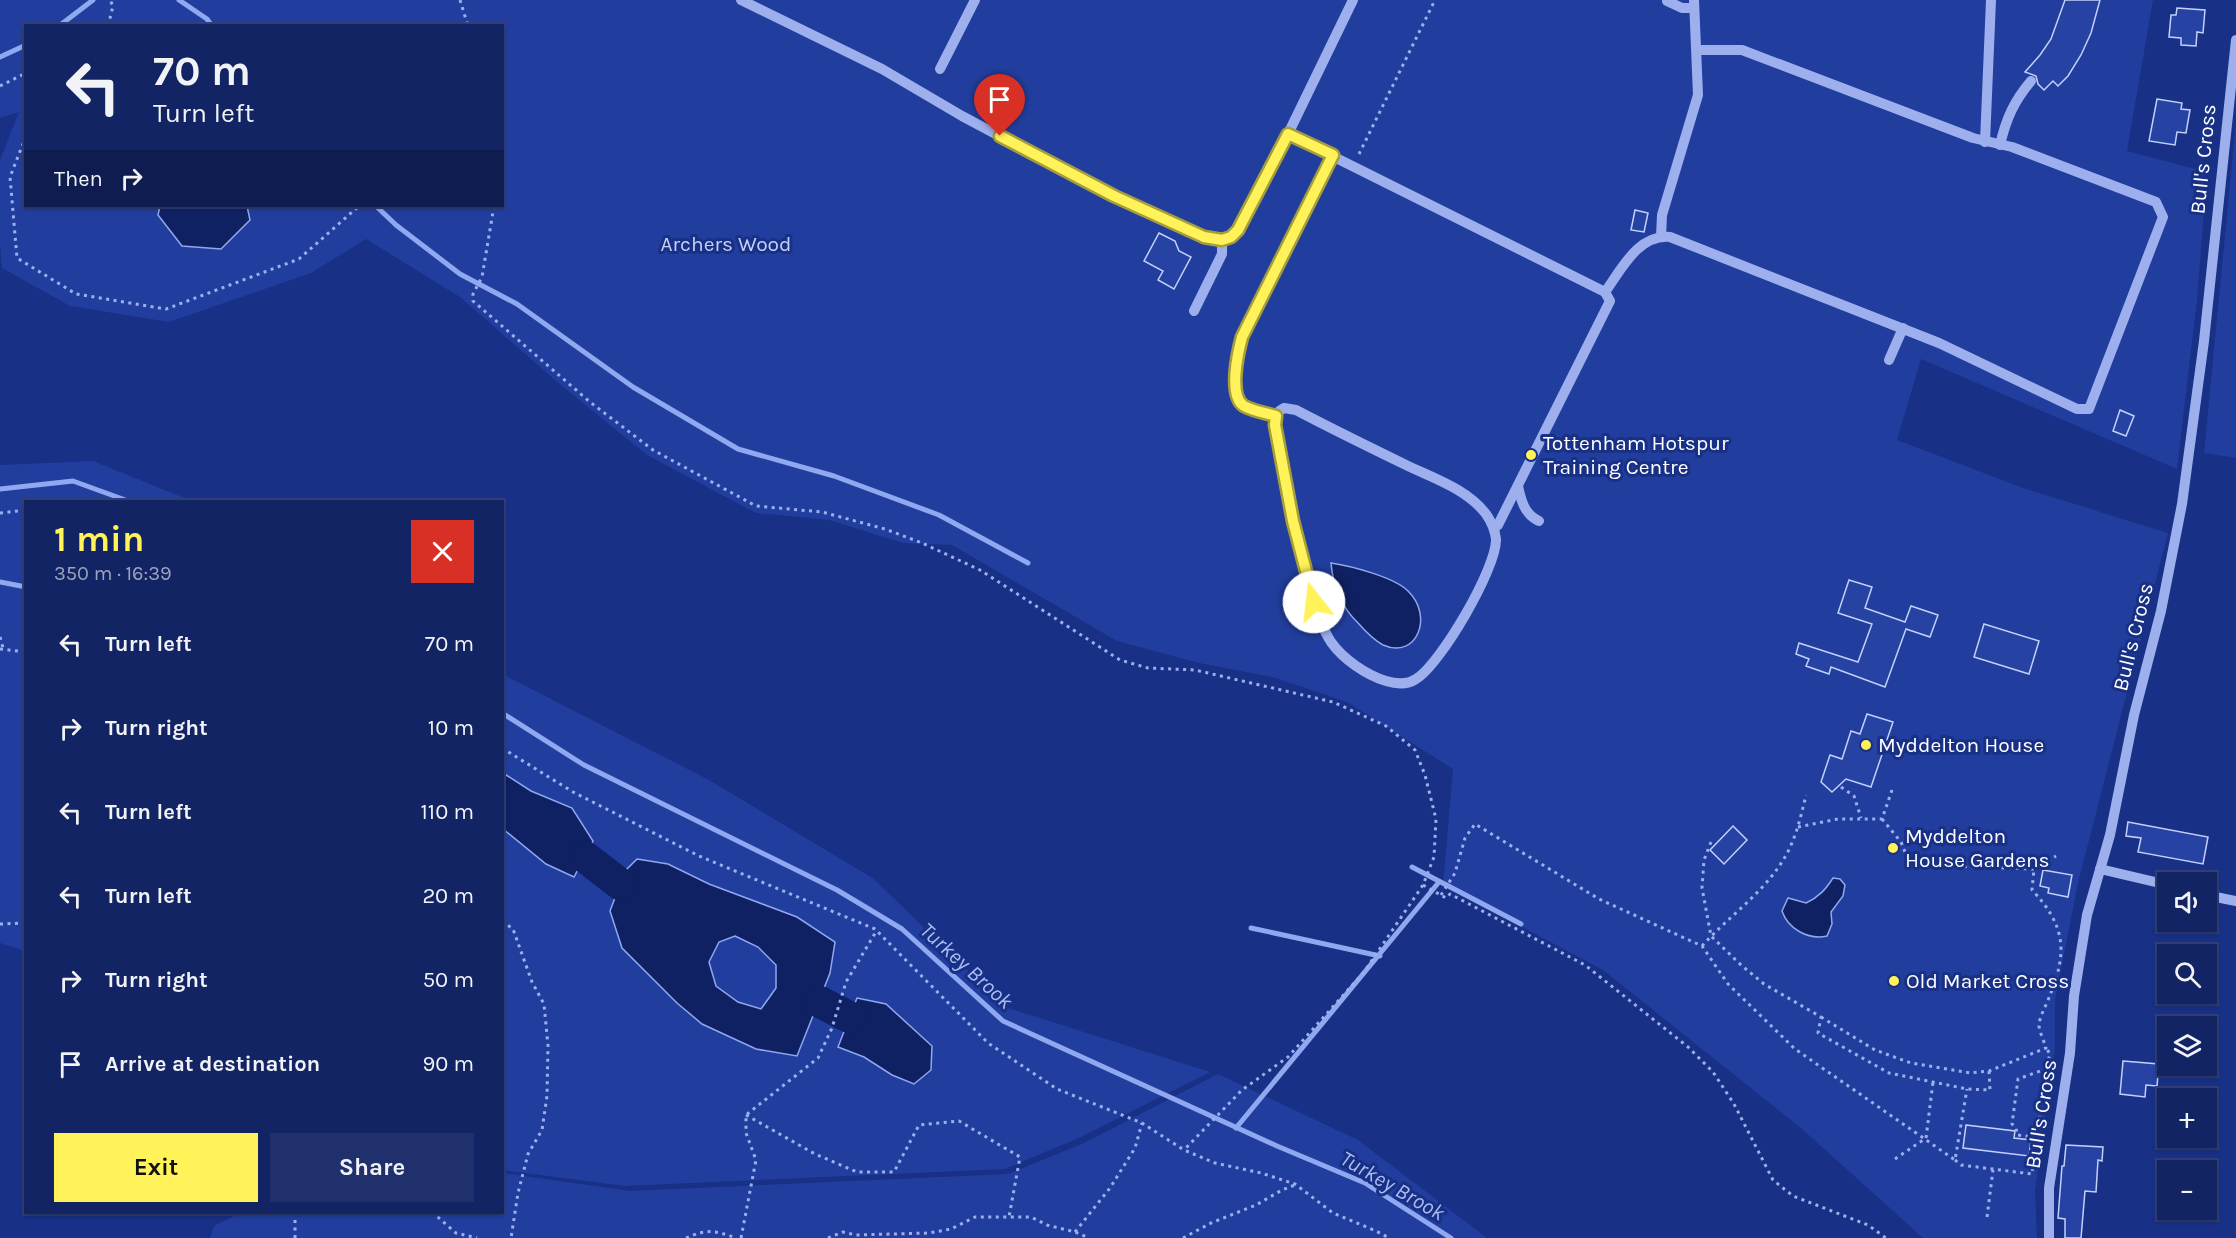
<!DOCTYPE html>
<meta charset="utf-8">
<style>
:root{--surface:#122464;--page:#1f306d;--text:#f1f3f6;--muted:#9ca4bf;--line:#314178;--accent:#fff359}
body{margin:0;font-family:Karla,sans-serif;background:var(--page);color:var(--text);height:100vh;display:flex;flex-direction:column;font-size:22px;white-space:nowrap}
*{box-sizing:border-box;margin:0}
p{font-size:20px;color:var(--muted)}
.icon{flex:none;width:33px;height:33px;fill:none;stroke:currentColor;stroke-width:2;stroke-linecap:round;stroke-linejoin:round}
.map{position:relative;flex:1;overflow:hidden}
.sheet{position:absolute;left:24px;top:500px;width:480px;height:714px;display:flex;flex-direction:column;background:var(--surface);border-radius:0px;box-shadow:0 2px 4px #0004,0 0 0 2px var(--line)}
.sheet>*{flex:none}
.top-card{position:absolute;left:24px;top:24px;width:480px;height:183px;border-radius:0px;box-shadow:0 2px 4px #0004,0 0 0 2px var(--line);background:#122464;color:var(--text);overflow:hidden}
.controls{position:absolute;left:2157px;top:872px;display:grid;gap:12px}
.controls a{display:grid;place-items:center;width:60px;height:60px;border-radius:0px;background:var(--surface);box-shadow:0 2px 4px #0004,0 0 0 2px var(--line);font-size:30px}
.pin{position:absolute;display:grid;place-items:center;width:51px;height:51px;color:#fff;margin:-62px -26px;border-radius:50% 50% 50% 0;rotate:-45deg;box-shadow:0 0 6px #0007}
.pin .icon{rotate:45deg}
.me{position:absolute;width:66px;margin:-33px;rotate:344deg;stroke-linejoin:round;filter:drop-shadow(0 0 4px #0008)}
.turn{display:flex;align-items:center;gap:21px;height:126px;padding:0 30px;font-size:27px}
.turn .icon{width:78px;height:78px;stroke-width:2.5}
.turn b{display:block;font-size:42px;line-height:51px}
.then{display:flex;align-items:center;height:57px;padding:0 30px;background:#0003;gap:12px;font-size:22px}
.round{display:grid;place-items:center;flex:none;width:63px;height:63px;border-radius:0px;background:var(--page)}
.head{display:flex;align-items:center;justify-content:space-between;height:102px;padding:0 30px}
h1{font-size:36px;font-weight:700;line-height:45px;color:var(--accent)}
.cta{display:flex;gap:12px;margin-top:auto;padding:12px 30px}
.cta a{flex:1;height:69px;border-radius:0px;background:var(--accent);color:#111;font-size:24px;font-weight:700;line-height:69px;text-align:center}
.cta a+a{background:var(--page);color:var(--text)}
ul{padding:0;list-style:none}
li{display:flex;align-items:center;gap:18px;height:84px;padding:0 30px}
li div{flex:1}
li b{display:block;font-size:22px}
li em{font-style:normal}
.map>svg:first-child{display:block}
.green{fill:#213e9e;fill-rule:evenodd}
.water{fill:#0f2163;stroke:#90a8ef;stroke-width:1.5;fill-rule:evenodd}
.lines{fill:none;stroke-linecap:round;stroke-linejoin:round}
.stream{stroke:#90a8ef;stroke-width:5}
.river{stroke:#0f2163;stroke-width:32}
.building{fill:#2643a4;stroke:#c3d0f9;stroke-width:1.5}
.path{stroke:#9db0ed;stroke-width:3;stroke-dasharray:3 4.5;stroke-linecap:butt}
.minor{stroke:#9db0ed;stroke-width:10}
.route-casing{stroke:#a69e3a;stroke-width:15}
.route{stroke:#fff359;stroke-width:10}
.poi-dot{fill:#fff359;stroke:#183085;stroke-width:2}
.labels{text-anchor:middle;stroke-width:6;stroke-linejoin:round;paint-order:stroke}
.street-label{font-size:21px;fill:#fff;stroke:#183085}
.park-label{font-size:21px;fill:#c3d0f9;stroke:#183085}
.poi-label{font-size:21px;fill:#fff;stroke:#183085;text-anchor:start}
.water-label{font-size:22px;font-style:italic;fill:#a9bbf4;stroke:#183085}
</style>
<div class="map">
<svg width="2236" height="1238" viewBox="0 0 2236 1238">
<rect width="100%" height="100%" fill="#183085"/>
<g class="green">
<path d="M 0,0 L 2153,0 L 2127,151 L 2207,172 L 2197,300 L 2177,469 L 1921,359 L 1897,440 L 2026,489 L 2168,533 L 2078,883 L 2055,1000 L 2055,1048 L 2035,1191 L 2037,1238 L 1923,1238 L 1802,1129 L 1603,970 L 1443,885 L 1453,769 L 1347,702 L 1272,677 L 1199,663 L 1117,641 L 952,545 L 903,543 L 829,520 L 756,513 L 647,455 L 562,386 L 460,297 L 366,239 L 311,273 L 169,322 L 70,306 L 2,268 L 0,244 L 0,160 L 19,112 L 0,118 ZM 26,26 L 502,26 L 502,206 L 26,206 Z"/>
<path d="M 2236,121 L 2236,458 L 2204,453 Z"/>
<path d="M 93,461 L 192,501 L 26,501 L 25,951 L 0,943 L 0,465 Z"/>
<path d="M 502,674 L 709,780 L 874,879 L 1005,1007 L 1210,1072 L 1081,1137 L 1005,1169 L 625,1186 L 503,1170 L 503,829 L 508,832 L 572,808 L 531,791 L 503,773 ZM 668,864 L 709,884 L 797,917 L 830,973 L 797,1056 L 702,1024 L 677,1003 L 622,948 ZM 886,1004 L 932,1046 L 892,1075 L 864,1057 L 838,1046 Z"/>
<path d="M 735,936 L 758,947 L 776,965 L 776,988 L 761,1009 L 738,1002 L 716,986 L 709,963 L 719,942 Z"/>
<path d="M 1218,1074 L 1358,1140 L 1487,1238 L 210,1238 L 214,1226 L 242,1212 L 502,1212 L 503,1173 L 630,1191 L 1008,1174 L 1084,1143 Z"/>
</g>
<g class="water">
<path d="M 160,206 L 247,206 L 250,220 L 221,249 L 182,246 L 158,215 Z"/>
<path d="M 1331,563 C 1351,566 1394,577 1408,591 C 1434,616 1417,660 1383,645 C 1374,640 1366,632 1359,624 C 1341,607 1333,587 1331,563 Z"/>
<path d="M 503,773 L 531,791 L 572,808 L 593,841 L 574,877 L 546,864 L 503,829 Z"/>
<path d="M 637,859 L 668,864 L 709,884 L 797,917 L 835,942 L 830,973 L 797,1056 L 756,1049 L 702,1024 L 677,1003 L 622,948 L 610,911 L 625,871 ZM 735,936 L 758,947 L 776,965 L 776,988 L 761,1009 L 738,1002 L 716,986 L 709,962 L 719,942 Z"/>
<path d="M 1833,878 L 1840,879 L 1845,885 L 1843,896 L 1831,912 L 1832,924 L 1827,936 C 1808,940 1788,929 1782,911 L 1788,898 L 1806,903 C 1819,897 1826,889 1833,878 Z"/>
<path d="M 857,998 L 886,1004 L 932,1046 L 931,1070 L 914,1084 L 892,1075 L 864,1057 L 838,1047 Z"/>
</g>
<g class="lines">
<g class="stream">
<path d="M 179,0 L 207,19 L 212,26"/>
<path d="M 59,26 L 93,0"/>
<path d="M 0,57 L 26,45"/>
<path d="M 376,206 L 396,225 L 460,274 L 517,304 L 633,387 L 738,449 L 834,476 L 939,515 L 1028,563"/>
<path d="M 0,489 L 73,481 L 128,501"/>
<path d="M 0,582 L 26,587"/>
<path d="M 502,713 L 584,765 L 837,890 L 902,929 L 1003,1021 L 1277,1146 L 1365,1183 L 1451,1238"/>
<path d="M 1412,867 L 1521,924"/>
<path d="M 1251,928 L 1380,956"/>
<path d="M 1236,1128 L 1439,882"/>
</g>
<g class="river">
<path d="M 585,857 L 620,884"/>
<path d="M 820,1002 L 849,1017"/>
</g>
</g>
<g class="building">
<path d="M 2065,0 L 2100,0 L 2091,33 L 2081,55 L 2068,76 L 2058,86 L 2053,81 L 2044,90 L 2038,84 L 2036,76 L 2025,72 L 2040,55 L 2051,39 Z"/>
<path d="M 2177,8 L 2205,10 L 2203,33 L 2197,32 L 2196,46 L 2181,45 L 2181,38 L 2169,37 L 2171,15 L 2176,15 Z"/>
<path d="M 2157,99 L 2182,103 L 2181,109 L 2190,110 L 2186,133 L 2177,132 L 2175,145 L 2149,141 Z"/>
<path d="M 1635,210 L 1648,213 L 1644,232 L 1631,230 Z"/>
<path d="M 1159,233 L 1175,241 L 1179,251 L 1191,257 L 1174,289 L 1158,280 L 1163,271 L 1144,261 Z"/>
<path d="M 2120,410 L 2134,416 L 2126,436 L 2113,431 Z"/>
<path d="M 1849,580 L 1872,587 L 1865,608 L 1905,622 L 1911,606 L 1938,615 L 1930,637 L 1906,629 L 1885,687 L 1831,667 L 1829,674 L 1806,666 L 1809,659 L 1796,654 L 1799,643 L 1858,662 L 1872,624 L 1838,613 Z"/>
<path d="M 1984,624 L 2039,641 L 2029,674 L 1974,657 Z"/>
<path d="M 1867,714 L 1893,722 L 1871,787 L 1846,779 L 1832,792 L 1821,782 L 1830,755 L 1842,759 L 1851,731 L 1860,734 Z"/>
<path d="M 2128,822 L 2208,837 L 2203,864 L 2138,852 L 2141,838 L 2126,836 Z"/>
<path d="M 1733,826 L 1747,840 L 1724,864 L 1710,850 Z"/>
<path d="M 2043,870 L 2072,875 L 2068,897 L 2048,893 L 2049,888 L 2040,886 Z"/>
<path d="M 2123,1061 L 2159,1064 L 2157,1086 L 2146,1085 L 2145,1097 L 2120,1094 Z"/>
<path d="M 1966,1125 L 2015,1131 L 2014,1138 L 2031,1140 L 2029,1156 L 1963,1148 Z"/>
<path d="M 2066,1145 L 2103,1147 L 2102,1161 L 2098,1160 L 2096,1192 L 2085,1191 L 2081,1238 L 2065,1238 L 2065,1219 L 2058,1218 L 2062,1166 L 2064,1166 Z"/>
</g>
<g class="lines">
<g class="path">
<path d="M 460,0 L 468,26"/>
<path d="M 108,26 L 113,6 L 110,0"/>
<path d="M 0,86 L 26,73"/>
<path d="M 26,136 L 10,177 L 17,258 L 76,294 L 166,309 L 299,259 L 359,206"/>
<path d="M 1359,154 L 1435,0"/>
<path d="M 494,206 L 482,277 L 473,294 L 473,301 L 590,402 L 653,450 L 756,506 L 822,512 L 885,529 L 922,543 L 980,570 L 1120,660 L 1148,668 L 1195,670 L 1333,702 L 1386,726 L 1415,750 L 1425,775 L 1436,819 L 1434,857 L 1423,885 L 1364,972 L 1288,1057 L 1242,1090 L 1184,1150"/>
<path d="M 0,513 L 26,510"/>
<path d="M 0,637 L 3,648"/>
<path d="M 0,649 L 26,652"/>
<path d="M 502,748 L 573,792 L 699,856 L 875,929 L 988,1043 L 1057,1089 L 1142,1123 L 1184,1150 L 1215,1163 L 1261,1173 L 1295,1184 L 1333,1213 L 1376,1231 L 1389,1238"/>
<path d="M 1841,787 L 1854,796 L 1861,818"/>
<path d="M 1882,819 L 1901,842 L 1907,857 L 1920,865 L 2034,869"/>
<path d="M 1798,827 L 1838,819 L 1882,819 L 1892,790"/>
<path d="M 1711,842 L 1704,860 L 1702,888 L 1711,936 L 1741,965 L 1764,984 L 1821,1017 L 1818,1033 L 1889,1073 L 1967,1089 L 1990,1090 L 1989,1071"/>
<path d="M 1423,885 L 1446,898 L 1450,894 L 1585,965 L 1688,1047 L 1713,1072 L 1734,1104 L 1773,1180 L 1793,1196 L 1868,1225 L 1886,1238"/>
<path d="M 1441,895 L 1455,873 L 1465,838 L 1475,824 L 1599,899 L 1702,946 L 1728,984 L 1795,1049 L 1955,1160 L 1967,1089"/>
<path d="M 502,921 L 513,929 L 532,982 L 544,1004 L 548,1046 L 547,1096 L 542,1130 L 528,1154 L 518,1193 L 511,1238"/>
<path d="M 0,924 L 26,923"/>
<path d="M 1702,946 C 1729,916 1764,893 1785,857 C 1796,838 1801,816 1806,795"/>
<path d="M 1821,1017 L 1875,1050 L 1911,1063 L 1970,1073 L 1989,1071 L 2046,1048 C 2044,1041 2040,1033 2039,1026 C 2039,1017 2047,1004 2050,995 C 2068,951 2065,925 2032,890 L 2034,869 L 2056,856"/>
<path d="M 746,1115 L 815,1154 L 857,1172 L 894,1172 L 919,1125 L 959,1121 L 1020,1157 L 1009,1217"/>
<path d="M 2036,1137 L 2017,1135 L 2016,1128 L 2012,1124 L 2018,1079 L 2046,1069"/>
<path d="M 1895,1159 L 1926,1138 L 1933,1082"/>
<path d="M 1955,1160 L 1961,1165 L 2032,1174 L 2046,1069 L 2050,1054 L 2046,1048"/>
<path d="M 432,1212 L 456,1233 L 477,1238"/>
<path d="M 1987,1217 L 1993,1170"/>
<path d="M 1075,1232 L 1110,1188 L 1135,1148 L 1142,1123"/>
<path d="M 295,1238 L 295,1212"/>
<path d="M 686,1238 C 707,1229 714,1230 736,1238"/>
<path d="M 741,1238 L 756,1160 L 746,1133 L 746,1115 L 818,1058 L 832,1028 L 846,982 L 877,930"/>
<path d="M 828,1238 L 843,1232 L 856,1235 L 929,1233 L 951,1229 L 975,1217 L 1031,1217 L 1047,1225 L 1075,1232 L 1089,1238"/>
<path d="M 1183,1238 L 1211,1223 L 1256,1205 L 1282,1190 L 1295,1185"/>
</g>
<g class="minor">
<path d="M 741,0 L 882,69 L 962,116 L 1114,197 L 1204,237 L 1222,240 L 1231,237 L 1238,230 L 1288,134 L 1353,0"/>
<path d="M 1667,1 L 1682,8 L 1694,8"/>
<path d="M 940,69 L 975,0"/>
<path d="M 1288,134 L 1605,292 C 1621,270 1638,234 1670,237 L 1939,343 L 2077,409 L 2089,409 L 2163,217 L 2156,202 L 2012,147 L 1973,138 L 1742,50 L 1697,50"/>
<path d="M 1985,142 L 1991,0"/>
<path d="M 2000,145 C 2006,119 2014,101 2031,81"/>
<path d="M 1661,237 L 1662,215 L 1698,95 L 1694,0"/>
<path d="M 1194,311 L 1222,254 L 1222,240"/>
<path d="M 1889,360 L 1903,328"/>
<path d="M 1284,408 L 1296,410 C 1332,429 1369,447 1406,465 C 1433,478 1467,489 1486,514 C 1491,521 1495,531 1496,539 C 1497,568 1440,665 1416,679 C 1407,685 1396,684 1386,681 C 1366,675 1343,659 1331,642 C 1321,627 1316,607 1311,591 C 1300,551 1291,512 1283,472 C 1280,456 1273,434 1276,418 C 1277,412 1279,411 1284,408 Z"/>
<path d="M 1276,416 C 1266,413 1253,411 1244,406 C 1228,396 1238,352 1242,337 L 1333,155"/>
<path d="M 1518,486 C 1521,500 1524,514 1539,521"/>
<path d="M 1494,528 L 1498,525 L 1610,301 L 1605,292"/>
<path d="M 2100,869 L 2168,885"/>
<path d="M 2206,895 L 2236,901"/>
<path d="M 2049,1238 L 2049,1188 L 2070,1053 L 2074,996 L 2087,915 L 2110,835 L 2134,715 L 2161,611 L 2182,504 L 2204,341 L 2236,40"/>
</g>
</g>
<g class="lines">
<g class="route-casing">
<path id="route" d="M 1000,136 L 1114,196 L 1204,237 L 1222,240 L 1231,237 L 1238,230 L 1288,134 L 1333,155 L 1242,337 C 1238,352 1228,396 1244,406 C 1253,411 1266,413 1276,416 L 1275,425 L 1293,521 L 1314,602"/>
</g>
<use href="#route" class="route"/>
</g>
<g class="poi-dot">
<circle cx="1531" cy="455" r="6"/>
<circle cx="1866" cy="745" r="6"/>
<circle cx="1893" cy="848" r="6"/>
<circle cx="1894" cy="981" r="6"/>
</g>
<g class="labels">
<g class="street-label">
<text transform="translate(2203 159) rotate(-84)" y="7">Bull's Cross</text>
<text transform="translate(2133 637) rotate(-76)" y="7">Bull's Cross</text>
<text transform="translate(2041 1114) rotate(-81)" y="7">Bull's Cross</text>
</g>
<g class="park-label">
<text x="726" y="251">Archers Wood</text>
</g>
<g class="poi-label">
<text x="1543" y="450">Tottenham Hotspur<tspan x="1543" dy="24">Training Centre</tspan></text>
<text x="1878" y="752">Myddelton House</text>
<text x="1905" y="843">Myddelton<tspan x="1905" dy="24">House Gardens</tspan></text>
<text x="1906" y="988">Old Market Cross</text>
</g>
<g class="water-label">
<text transform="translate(967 965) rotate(42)" y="8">Turkey Brook</text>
<text transform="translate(1393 1185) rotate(30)" y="8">Turkey Brook</text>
</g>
</g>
</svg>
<div class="controls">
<a><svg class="icon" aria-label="sound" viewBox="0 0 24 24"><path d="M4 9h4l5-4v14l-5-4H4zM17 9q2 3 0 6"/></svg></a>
<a><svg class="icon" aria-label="search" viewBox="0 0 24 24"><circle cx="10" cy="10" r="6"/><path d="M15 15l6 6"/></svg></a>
<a><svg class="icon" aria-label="layers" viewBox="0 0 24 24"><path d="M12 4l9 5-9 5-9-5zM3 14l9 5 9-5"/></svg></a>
<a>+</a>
<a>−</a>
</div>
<div class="pin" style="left:1000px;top:136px;background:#d93025"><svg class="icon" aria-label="arrive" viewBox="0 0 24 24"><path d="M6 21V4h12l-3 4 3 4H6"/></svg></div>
<svg class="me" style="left:1314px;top:602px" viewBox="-20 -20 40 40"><circle r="19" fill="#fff"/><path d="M0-13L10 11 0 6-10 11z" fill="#fff359"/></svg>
<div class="top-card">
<div class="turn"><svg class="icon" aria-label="left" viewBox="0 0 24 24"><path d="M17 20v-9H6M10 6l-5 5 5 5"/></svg><div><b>70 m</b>Turn left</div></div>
<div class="then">Then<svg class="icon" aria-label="right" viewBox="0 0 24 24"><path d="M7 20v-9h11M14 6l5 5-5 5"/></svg></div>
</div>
<section class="sheet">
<div class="head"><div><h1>1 min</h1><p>350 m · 16:39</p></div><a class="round" style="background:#d93025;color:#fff"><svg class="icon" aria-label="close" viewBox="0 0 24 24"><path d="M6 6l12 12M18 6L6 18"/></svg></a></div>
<ul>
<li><svg class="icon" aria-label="left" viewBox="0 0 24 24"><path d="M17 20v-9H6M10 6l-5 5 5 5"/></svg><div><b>Turn left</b></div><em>70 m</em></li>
<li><svg class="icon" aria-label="right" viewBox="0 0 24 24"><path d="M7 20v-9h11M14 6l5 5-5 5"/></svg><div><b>Turn right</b></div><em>10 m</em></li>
<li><svg class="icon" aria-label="left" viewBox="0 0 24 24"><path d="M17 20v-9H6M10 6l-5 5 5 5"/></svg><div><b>Turn left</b></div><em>110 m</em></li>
<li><svg class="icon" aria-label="left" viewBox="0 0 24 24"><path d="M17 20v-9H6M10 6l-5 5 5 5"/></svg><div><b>Turn left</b></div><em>20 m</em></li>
<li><svg class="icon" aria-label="right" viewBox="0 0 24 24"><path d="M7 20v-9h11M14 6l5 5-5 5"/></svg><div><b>Turn right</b></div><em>50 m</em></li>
<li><svg class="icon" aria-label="arrive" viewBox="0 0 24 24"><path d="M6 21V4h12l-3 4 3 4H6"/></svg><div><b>Arrive at destination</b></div><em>90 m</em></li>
</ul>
<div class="cta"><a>Exit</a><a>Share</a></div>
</section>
</div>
